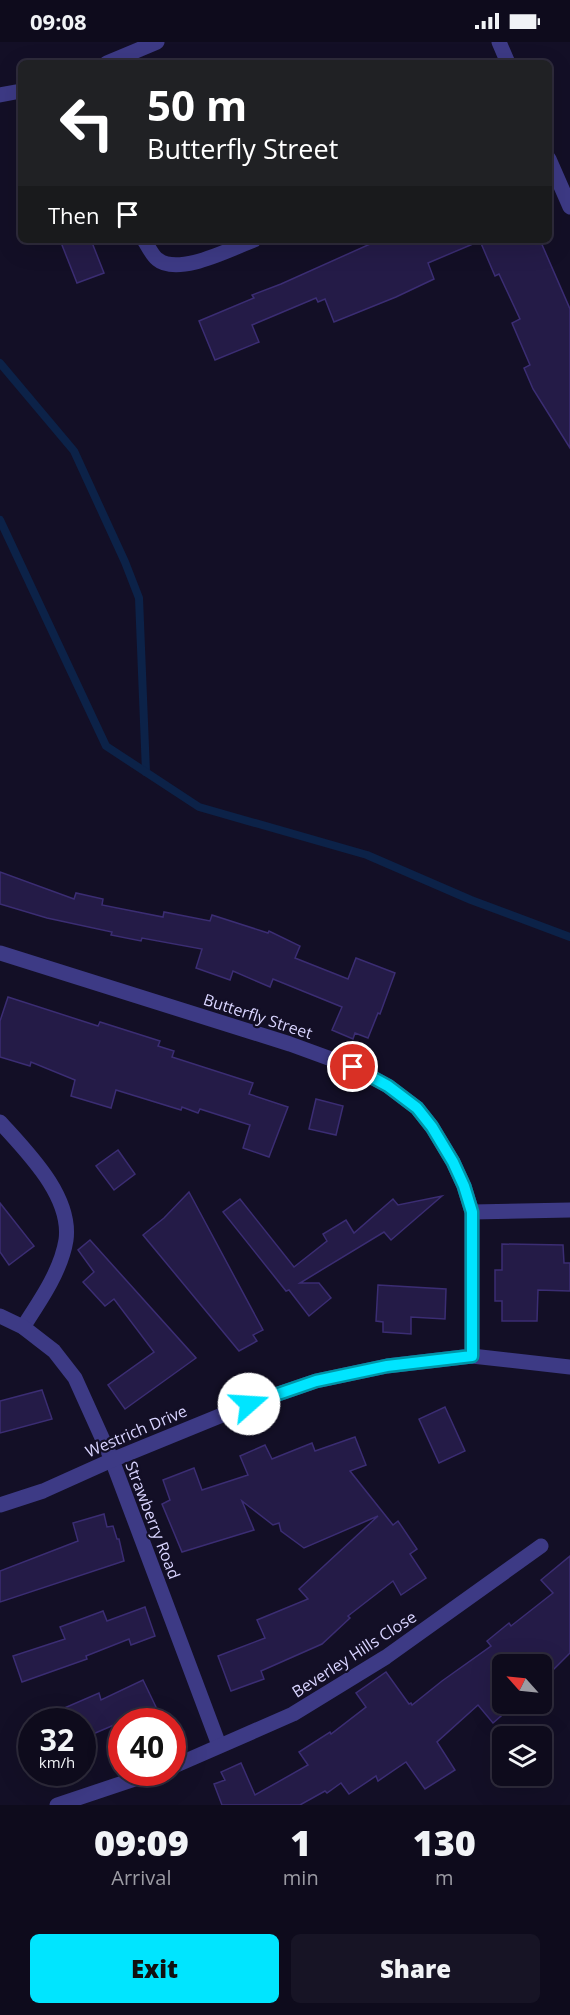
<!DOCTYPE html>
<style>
:root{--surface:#0e0b1c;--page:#171425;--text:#f1f3f6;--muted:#9b9ba3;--line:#2e2b3b;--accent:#00e5ff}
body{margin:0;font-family:"Open Sans",sans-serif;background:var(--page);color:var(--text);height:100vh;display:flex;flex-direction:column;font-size:22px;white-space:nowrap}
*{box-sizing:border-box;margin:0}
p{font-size:20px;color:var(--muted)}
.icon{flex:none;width:33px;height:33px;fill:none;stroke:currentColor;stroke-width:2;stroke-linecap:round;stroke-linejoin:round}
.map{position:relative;height:1763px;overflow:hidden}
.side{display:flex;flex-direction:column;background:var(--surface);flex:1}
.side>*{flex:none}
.hud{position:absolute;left:18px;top:18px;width:534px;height:183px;border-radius:9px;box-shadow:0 6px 24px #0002,0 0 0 2px var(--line);background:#202124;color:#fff;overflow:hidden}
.needle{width:39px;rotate:297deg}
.tools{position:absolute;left:492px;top:1612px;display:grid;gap:12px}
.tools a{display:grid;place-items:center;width:60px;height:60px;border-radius:9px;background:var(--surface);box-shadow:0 6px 24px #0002,0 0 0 2px var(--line);font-size:30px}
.speed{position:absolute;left:18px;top:1666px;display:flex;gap:12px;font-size:30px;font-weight:700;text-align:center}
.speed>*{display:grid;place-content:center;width:78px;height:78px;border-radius:50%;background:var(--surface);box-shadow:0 6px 24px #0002,0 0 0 2px var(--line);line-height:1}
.speed small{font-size:15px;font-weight:400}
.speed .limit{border:9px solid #d22;background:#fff;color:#111}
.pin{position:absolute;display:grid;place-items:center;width:51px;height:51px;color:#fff;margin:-26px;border:3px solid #fff;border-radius:50%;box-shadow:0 2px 6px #0007}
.me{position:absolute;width:66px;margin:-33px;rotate:71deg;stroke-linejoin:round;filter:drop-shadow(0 0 4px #0008)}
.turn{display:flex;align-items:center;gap:21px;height:126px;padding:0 30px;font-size:27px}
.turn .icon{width:78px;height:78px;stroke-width:2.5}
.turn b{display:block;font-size:42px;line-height:51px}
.then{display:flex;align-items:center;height:57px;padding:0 30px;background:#0003;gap:12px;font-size:22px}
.eta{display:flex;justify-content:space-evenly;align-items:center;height:102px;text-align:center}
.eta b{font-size:36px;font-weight:800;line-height:42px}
.action{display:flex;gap:12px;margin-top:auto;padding:12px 30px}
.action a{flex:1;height:69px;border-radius:9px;background:var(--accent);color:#111;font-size:24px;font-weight:800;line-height:69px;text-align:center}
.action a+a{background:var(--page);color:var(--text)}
.status{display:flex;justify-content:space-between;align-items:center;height:42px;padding:0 30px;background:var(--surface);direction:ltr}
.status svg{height:16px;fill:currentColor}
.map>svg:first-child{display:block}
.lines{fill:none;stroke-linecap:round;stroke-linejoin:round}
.stream{stroke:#0c2248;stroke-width:8}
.building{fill:#241b47;stroke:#3b2d73;stroke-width:1.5}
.minor{stroke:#3d3a85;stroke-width:15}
.tertiary{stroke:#3d3a85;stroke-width:15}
.route-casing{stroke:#0095a6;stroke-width:15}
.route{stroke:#00e5ff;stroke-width:10}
.labels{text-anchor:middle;stroke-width:4.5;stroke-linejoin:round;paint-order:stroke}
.street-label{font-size:16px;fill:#d9d4ff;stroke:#130f26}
</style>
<div class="status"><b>09:08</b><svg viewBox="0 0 49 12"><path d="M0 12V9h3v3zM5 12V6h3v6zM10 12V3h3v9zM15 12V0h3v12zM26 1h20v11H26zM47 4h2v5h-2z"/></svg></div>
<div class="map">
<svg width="570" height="1763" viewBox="0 0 570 1763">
<rect width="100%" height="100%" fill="#130f26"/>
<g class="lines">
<g class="stream">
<path d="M 0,321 L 74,409 L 125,520 L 139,556 L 146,730"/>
<path d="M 0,478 L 106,704 L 199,765 L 367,813 L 471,858 L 570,895"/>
</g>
</g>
<g class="building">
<path d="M 60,198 L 91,198 L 104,231 L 77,241 Z"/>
<path d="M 379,198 L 540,198 L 570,267 L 570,406 L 533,347 L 524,326 L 530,323 L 512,281 L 520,277 L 499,232 L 495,234 L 480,199 L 428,221 L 434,237 L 396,255 L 334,280 L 325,257 L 318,260 L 316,256 L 252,283 L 259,300 L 215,318 L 199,279 L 254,256 L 252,253 L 281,242 Z"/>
<path d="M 0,830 L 74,857 L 76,851 L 103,857 L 102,863 L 163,875 L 164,870 L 210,879 L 212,873 L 268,891 L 269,889 L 300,904 L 295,916 L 348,937 L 356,916 L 395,931 L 380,972 L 378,971 L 368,996 L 355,991 L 353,997 L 332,988 L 342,965 L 273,937 L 270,945 L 233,929 L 230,938 L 196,926 L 202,907 L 142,896 L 141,899 L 111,893 L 112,890 L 47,876 L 0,862 Z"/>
<path d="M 8,955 L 98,984 L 100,980 L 160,999 L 158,1004 L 174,1009 L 172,1015 L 253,1041 L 249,1052 L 288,1065 L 269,1115 L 243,1106 L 250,1083 L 200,1067 L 198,1071 L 182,1065 L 181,1068 L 116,1048 L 111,1066 L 71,1054 L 75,1038 L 31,1020 L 30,1024 L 0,1015 L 0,979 Z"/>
<path d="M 316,1057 L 343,1064 L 336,1093 L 309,1087 Z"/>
<path d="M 118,1108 L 135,1132 L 114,1148 L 96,1124 Z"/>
<path d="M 189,1150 L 263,1288 L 253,1293 L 257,1299 L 239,1309 L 143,1193 L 164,1176 Z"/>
<path d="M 442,1154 L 391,1198 L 384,1190 L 300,1241 L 319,1241 L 331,1256 L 309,1274 L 289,1248 L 286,1249 L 223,1170 L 240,1157 L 294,1225 L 327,1199 L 323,1192 L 346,1178 L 354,1191 L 393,1157 L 398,1163 Z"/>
<path d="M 0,1161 L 34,1204 L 9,1223 L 0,1210 Z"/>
<path d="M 90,1198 L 196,1316 L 125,1367 L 108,1343 L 154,1310 L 114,1257 L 105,1264 L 83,1240 L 94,1230 L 78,1208 Z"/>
<path d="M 502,1202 L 563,1203 L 564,1221 L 570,1221 L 570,1249 L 538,1248 L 537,1279 L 502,1279 L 502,1259 L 495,1259 L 495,1228 L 502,1228 Z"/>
<path d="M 378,1243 L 446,1247 L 445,1277 L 411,1275 L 411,1292 L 383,1290 L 383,1280 L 376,1279 Z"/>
<path d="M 42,1348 L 52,1377 L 0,1391 L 0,1359 Z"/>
<path d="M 445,1365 L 465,1409 L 439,1421 L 419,1377 Z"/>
<path d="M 355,1395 L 366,1423 L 350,1429 L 393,1483 L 398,1479 L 417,1507 L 410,1512 L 426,1536 L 401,1553 L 393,1539 L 348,1574 L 350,1576 L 322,1602 L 261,1629 L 264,1637 L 231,1649 L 218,1614 L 265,1596 L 257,1578 L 308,1557 L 299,1547 L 378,1474 L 304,1506 L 281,1489 L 279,1481 L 273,1483 L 242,1459 L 254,1488 L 182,1510 L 162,1462 L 170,1458 L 163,1438 L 194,1426 L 202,1448 L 248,1433 L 240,1414 L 265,1403 L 272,1417 L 312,1401 L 315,1409 Z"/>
<path d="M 104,1472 L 107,1485 L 113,1484 L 117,1497 L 119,1497 L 124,1519 L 0,1560 L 0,1529 L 78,1499 L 73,1481 Z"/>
<path d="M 570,1514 L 570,1611 L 542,1639 L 542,1623 L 502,1623 L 502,1662 L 515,1662 L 493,1681 L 478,1663 L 437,1700 L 455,1728 L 425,1747 L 406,1720 L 378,1739 L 376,1734 L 349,1752 L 341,1741 L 327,1751 L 325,1749 L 300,1763 L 222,1763 L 214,1742 L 225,1738 L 221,1730 L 241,1721 L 255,1753 L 308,1723 L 299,1710 L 330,1690 L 331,1692 L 366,1665 L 356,1651 L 386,1630 L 409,1662 L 411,1661 L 412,1663 L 442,1639 L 491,1604 L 487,1599 L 509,1581 L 511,1584 L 553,1551 L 541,1538 Z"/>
<path d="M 145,1565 L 155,1594 L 131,1603 L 129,1597 L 86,1614 L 87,1617 L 22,1640 L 13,1614 L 65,1597 L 60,1585 L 103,1569 L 107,1579 Z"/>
<path d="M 143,1638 L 156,1665 L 86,1695 L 82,1686 L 82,1680 L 32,1680 L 99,1651 L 101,1658 Z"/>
</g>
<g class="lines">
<g class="minor">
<path d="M 499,0 L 508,21"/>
<path d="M 107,21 L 157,0"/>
<path d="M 0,53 L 21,49"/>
<path d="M 549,117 L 570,165"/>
<path d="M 144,198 C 148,204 152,213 157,217 C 178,235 232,206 254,198"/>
<path d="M 0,911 L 290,1002 L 353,1025 L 388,1044 L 417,1066 L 432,1085 L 453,1120 L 464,1144 L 472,1170 L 472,1314"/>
<path d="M 0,1080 C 27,1110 72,1154 66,1198 C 61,1229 40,1259 23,1285"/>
<path d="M 472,1170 L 570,1168"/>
<path d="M 0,1274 L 23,1285 L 54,1309 L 75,1336 L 112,1418 L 219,1703"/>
<path d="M 172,1725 L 293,1672 L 386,1615 L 541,1504"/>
<path d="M 57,1763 L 153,1731"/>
</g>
<path class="tertiary" d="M 0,1463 L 43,1449 L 112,1418 L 249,1362 L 316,1339 L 387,1324 L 472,1314 L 570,1325"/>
</g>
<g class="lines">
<g class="route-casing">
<path id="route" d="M 249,1362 L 316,1339 L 387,1324 L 472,1314 L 472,1170 L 464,1144 L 453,1120 L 432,1085 L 417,1066 L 388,1044 L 353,1025"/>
</g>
<use href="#route" class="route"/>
</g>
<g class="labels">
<g class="street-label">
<text transform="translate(258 974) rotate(18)" y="6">Butterfly Street</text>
<text transform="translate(136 1389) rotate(-23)" y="6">Westrich Drive</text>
<text transform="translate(153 1478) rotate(69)" y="6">Strawberry Road</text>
<text transform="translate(354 1612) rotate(-33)" y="6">Beverley Hills Close</text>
</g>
</g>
</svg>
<div class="tools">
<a><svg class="needle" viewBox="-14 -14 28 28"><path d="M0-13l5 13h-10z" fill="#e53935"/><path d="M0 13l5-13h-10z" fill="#9b9ba3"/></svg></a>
<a><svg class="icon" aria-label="layers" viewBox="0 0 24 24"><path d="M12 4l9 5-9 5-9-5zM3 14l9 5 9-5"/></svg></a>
</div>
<div class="speed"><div>32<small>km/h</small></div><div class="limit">40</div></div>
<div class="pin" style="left:353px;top:1025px;background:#d93025"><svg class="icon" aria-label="arrive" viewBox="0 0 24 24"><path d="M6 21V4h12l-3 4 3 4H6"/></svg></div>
<svg class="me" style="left:249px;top:1362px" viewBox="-20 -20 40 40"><circle r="19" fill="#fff"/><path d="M0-13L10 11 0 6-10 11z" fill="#00e5ff"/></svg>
<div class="hud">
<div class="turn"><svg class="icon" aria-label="left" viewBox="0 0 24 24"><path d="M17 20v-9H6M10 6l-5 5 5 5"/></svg><div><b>50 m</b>Butterfly Street</div></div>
<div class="then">Then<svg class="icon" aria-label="arrive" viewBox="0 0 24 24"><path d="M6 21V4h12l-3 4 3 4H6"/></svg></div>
</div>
</div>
<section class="side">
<div class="eta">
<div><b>09:09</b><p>Arrival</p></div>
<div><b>1</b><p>min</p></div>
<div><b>130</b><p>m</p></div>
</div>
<div class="action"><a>Exit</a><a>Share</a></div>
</section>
